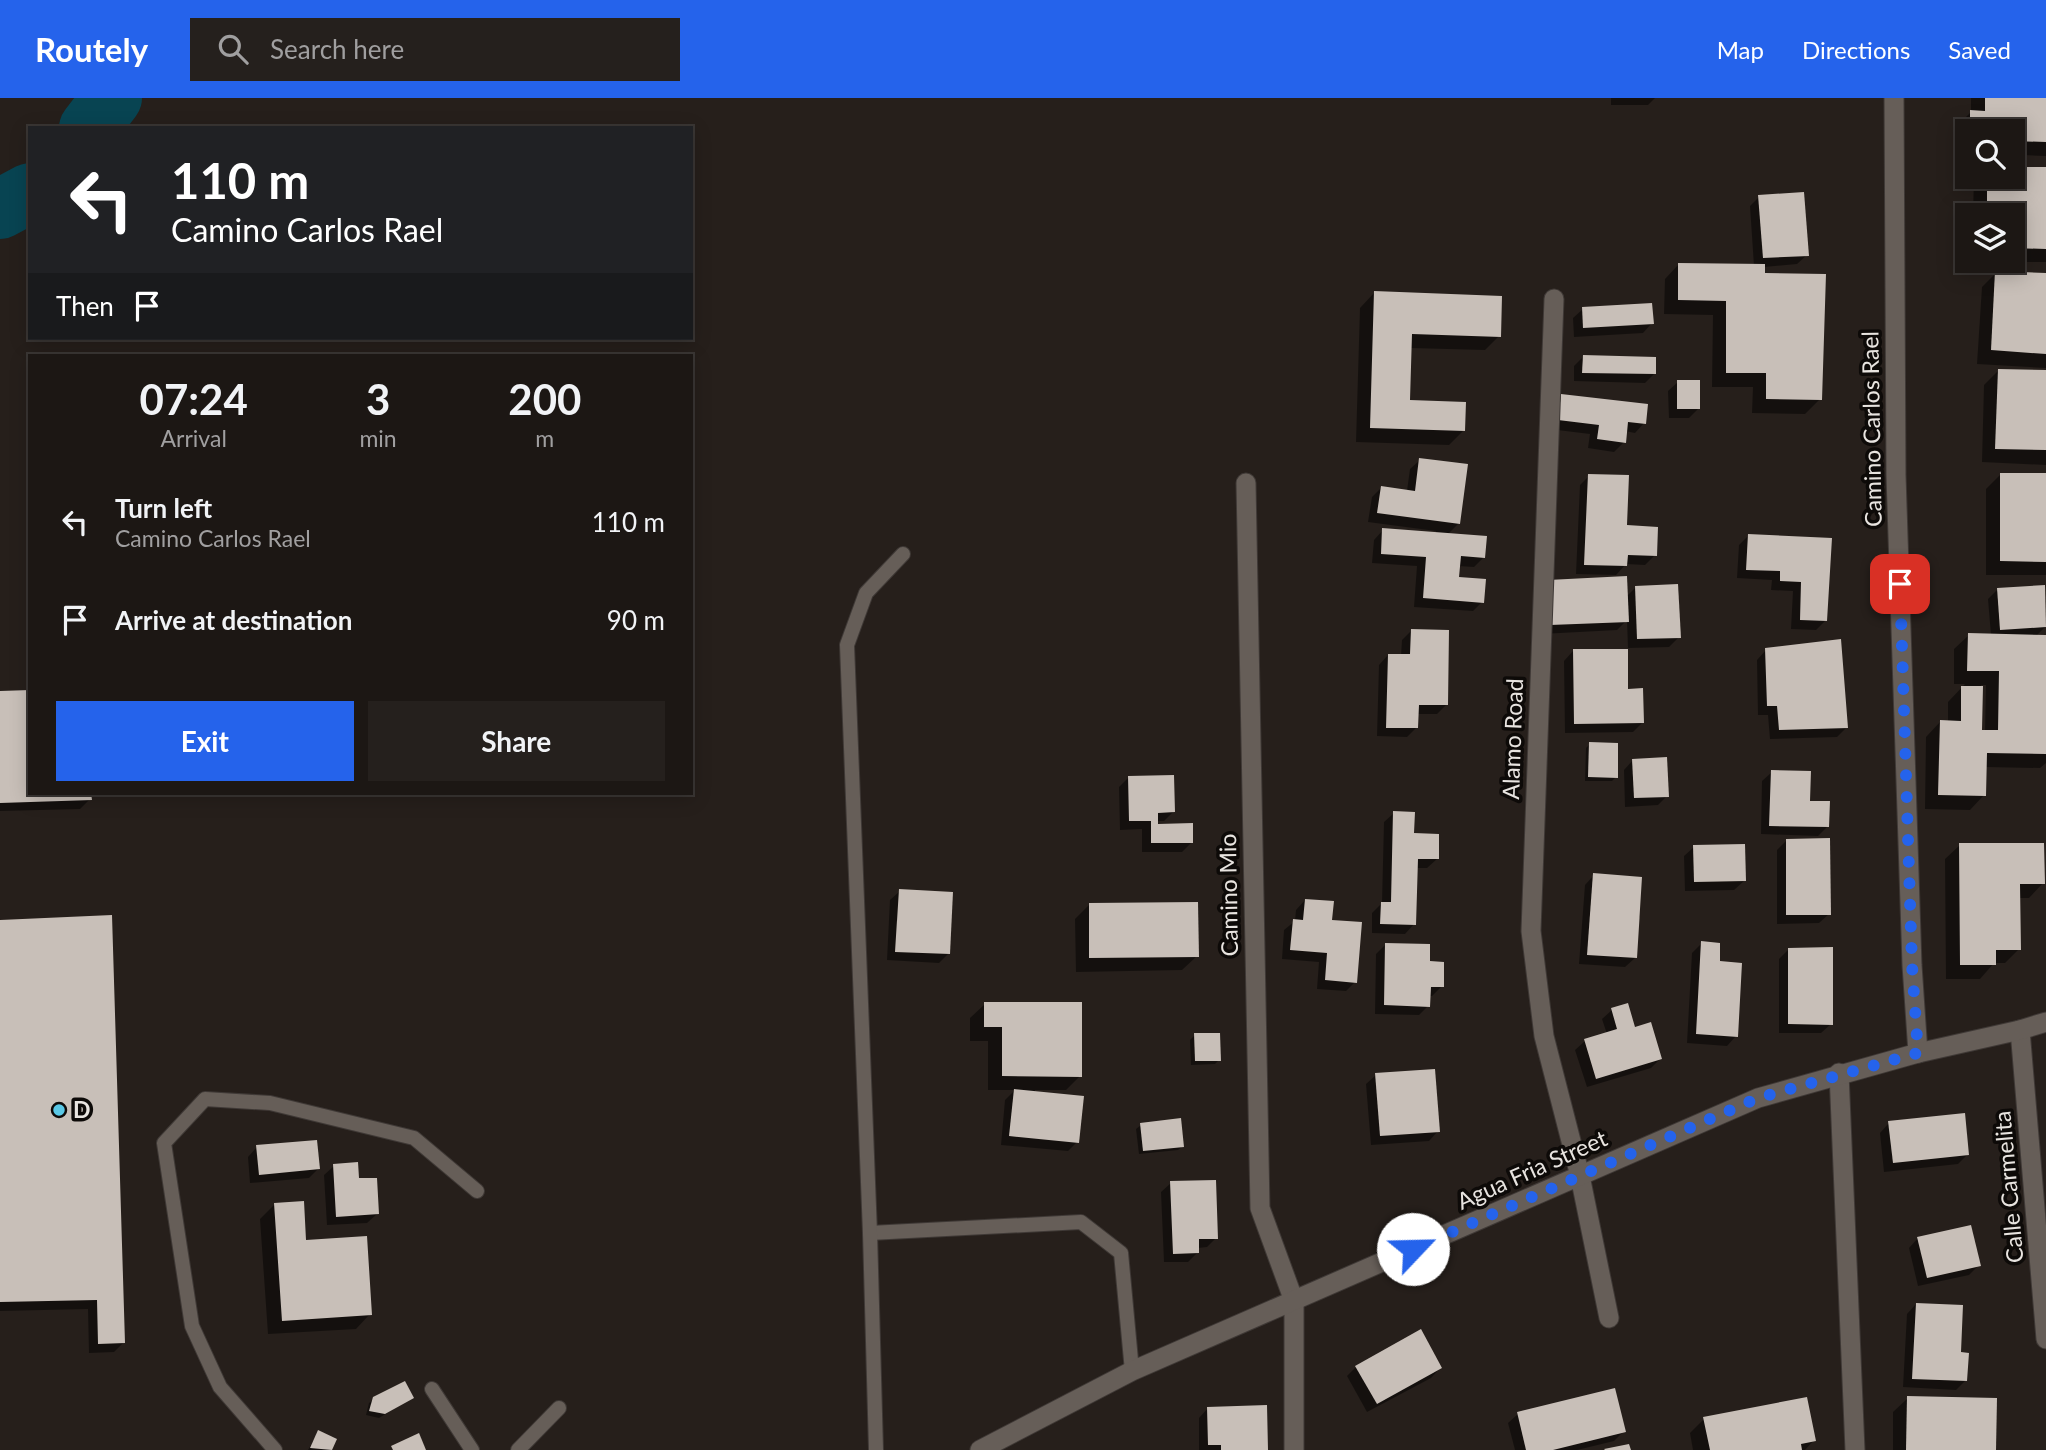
<!DOCTYPE html>
<style>
:root{--surface:#1c1714;--page:#25201d;--text:#f1f3f6;--muted:#a09fa0;--line:#3a3634;--accent:#2563eb}
body{margin:0;font-family:Lato,sans-serif;background:var(--page);color:var(--text);height:100vh;display:flex;flex-direction:column;font-size:26px;white-space:nowrap}
*{box-sizing:border-box;margin:0}
p{font-size:23px;color:var(--muted)}
.icon{flex:none;width:38px;height:38px;fill:none;stroke:currentColor;stroke-width:2;stroke-linecap:round;stroke-linejoin:round}
.map{position:relative;flex:1;overflow:hidden}
.drawer{position:absolute;left:28px;top:256px;width:665px;height:441px;display:flex;flex-direction:column;background:var(--surface);border-radius:0px;box-shadow:0 4px 18px #0003,0 0 0 2px var(--line)}
.drawer>*{flex:none}
.hud{position:absolute;left:28px;top:28px;width:665px;height:214px;border-radius:0px;box-shadow:0 4px 18px #0003,0 0 0 2px var(--line);background:#202124;color:#fff;overflow:hidden}
.controls{position:absolute;left:1955px;top:21px;display:grid;gap:14px}
.controls a{display:grid;place-items:center;width:70px;height:70px;border-radius:0px;background:var(--surface);box-shadow:0 4px 18px #0003,0 0 0 2px var(--line);font-size:35px}
.pin{position:absolute;display:grid;place-items:center;width:60px;height:60px;color:#fff;margin:-30px;border-radius:14px;box-shadow:0 4px 10px #0006}
.me{position:absolute;width:77px;margin:-38px;rotate:66deg;stroke-linejoin:round;filter:drop-shadow(0 0 5px #0008)}
.turn{display:flex;align-items:center;gap:24px;height:147px;padding:0 28px;font-size:32px}
.turn .icon{width:91px;height:91px;stroke-width:2.5}
.turn b{display:block;font-size:49px;line-height:60px}
.then{display:flex;align-items:center;height:66px;padding:0 28px;background:#0003;gap:14px;font-size:26px}
.eta{display:flex;justify-content:space-evenly;align-items:center;height:119px;text-align:center}
.eta b{font-size:42px;font-weight:700;line-height:49px}
.button{display:flex;gap:14px;margin-top:auto;padding:14px 28px}
.button a{flex:1;height:80px;border-radius:0px;background:var(--accent);color:#fff;font-size:28px;font-weight:700;line-height:80px;text-align:center}
.button a+a{background:var(--page);color:var(--text)}
ul{padding:0;list-style:none}
li{display:flex;align-items:center;gap:21px;height:98px;padding:0 28px}
li div{flex:1}
li b{display:block;font-size:26px}
li em{font-style:normal}
header{display:flex;align-items:center;gap:42px;box-sizing:border-box;height:98px;padding:0 35px;background:var(--accent);color:#fff}
header strong{font-size:33px}
nav{display:flex;gap:38px;margin-inline-start:auto;font-size:24px}
.search{width:490px;height:63px;background:var(--page);display:flex;align-items:center;gap:18px;box-sizing:border-box;padding:0 24px;border-radius:0px;color:var(--muted);font-size:26px}
.map>svg:first-child{display:block}
.shadow{fill:#0007;fill-rule:evenodd}
.lines{fill:none;stroke-linecap:round;stroke-linejoin:round}
.river{stroke:#084452;stroke-width:60}
.building{fill:#c8bfb8}
.service-casing{stroke:#3f3936;stroke-width:16}
.minor-casing{stroke:#3f3936;stroke-width:21}
.tertiary-casing{stroke:#3f3936;stroke-width:21}
.service{stroke:#665e58;stroke-width:14}
.minor{stroke:#665e58;stroke-width:19}
.tertiary{stroke:#665e58;stroke-width:19}
.route{stroke:#2563eb;stroke-width:12;stroke-dasharray:0 21.6}
.poi-dot{fill:#5ac8e6;stroke:#0d0a08;stroke-width:2.5}
.labels{text-anchor:middle;stroke-width:7;stroke-linejoin:round;paint-order:stroke}
.street-label{font-size:23px;fill:#e8e4e0;stroke:#0d0a08}
.poi-label{font-size:23px;font-weight:bold;fill:#e8e4e0;stroke:#0d0a08;text-anchor:start}
</style>
<header>
<strong>Routely</strong>
<div class="search"><svg class="icon" aria-label="search" viewBox="0 0 24 24"><circle cx="10" cy="10" r="6"/><path d="M15 15l6 6"/></svg>Search here</div>
<nav><a>Map</a><a>Directions</a><a>Saved</a></nav>
</header>
<div class="map">
<svg width="2046" height="1352" viewBox="0 0 2046 1352">
<rect width="100%" height="100%" fill="#261f1b"/>
<g class="shadow">
<path d="M 1611,0 L 1655,0 L 1648,7 L 1611,7 Z"/>
<path d="M 1971,0 L 2046,0 L 2046,58 L 2023,57 L 2022,71 L 2046,71 L 2046,164 L 1984,164 L 2012,163 L 2012,117 L 1973,117 L 1974,79 L 2012,79 L 2012,33 L 1967,33 L 1967,57 L 1956,56 L 1956,29 L 1971,14 Z"/>
<path d="M 1759,99 L 1807,157 L 1797,166 L 1764,169 L 1764,177 L 1820,301 L 1805,316 L 1752,315 L 1753,289 L 1712,289 L 1713,217 L 1664,216 L 1665,181 L 1679,166 L 1754,168 L 1750,108 Z"/>
<path d="M 1996,175 L 2046,177 L 2046,270 L 1977,266 L 1982,189 Z"/>
<path d="M 1374,195 L 1499,238 L 1485,252 L 1410,250 L 1408,304 L 1463,333 L 1449,347 L 1356,344 L 1360,210 Z"/>
<path d="M 1583,211 L 1652,225 L 1643,235 L 1574,239 L 1573,220 Z"/>
<path d="M 1583,259 L 1654,276 L 1645,285 L 1574,283 L 1574,268 Z"/>
<path d="M 1999,272 L 2046,274 L 2046,367 L 1982,364 L 1984,287 Z"/>
<path d="M 1678,284 L 1699,310 L 1689,320 L 1669,320 L 1668,293 Z"/>
<path d="M 1561,297 L 1644,325 L 1635,335 L 1625,333 L 1624,344 L 1614,354 L 1588,350 L 1590,336 L 1549,331 L 1552,307 Z"/>
<path d="M 1420,362 L 1459,425 L 1447,437 L 1483,460 L 1474,469 L 1458,468 L 1458,481 L 1482,504 L 1473,513 L 1414,509 L 1417,468 L 1372,465 L 1374,442 L 1383,432 L 1435,436 L 1436,433 L 1368,424 L 1372,399 L 1381,390 L 1407,393 L 1410,371 Z"/>
<path d="M 2000,377 L 2046,377 L 2046,477 L 1986,477 L 1986,391 Z"/>
<path d="M 1589,378 L 1625,429 L 1655,457 L 1645,467 L 1626,466 L 1616,477 L 1576,476 L 1580,387 Z"/>
<path d="M 1748,438 L 1830,442 L 1825,523 L 1816,532 L 1791,531 L 1793,493 L 1771,492 L 1772,482 L 1737,480 L 1739,447 Z"/>
<path d="M 1636,489 L 1679,539 L 1669,549 L 1628,550 L 1627,522 L 1617,532 L 1541,536 L 1539,493 L 1626,499 Z"/>
<path d="M 1998,491 L 2046,528 L 2036,538 L 2046,539 L 2046,665 L 2040,670 L 1985,669 L 1984,697 L 1970,712 L 1925,711 L 1926,639 L 1940,624 L 1948,624 L 1948,604 L 1965,586 L 1954,586 L 1954,551 L 1969,537 L 1991,537 L 1988,501 ZM 1981,587 L 1986,587 L 1985,634 L 1980,634 Z"/>
<path d="M 1411,533 L 1446,607 L 1437,616 L 1417,616 L 1416,630 L 1407,639 L 1377,638 L 1379,567 L 1388,557 L 1401,558 L 1402,542 Z"/>
<path d="M 1766,552 L 1846,630 L 1837,639 L 1770,641 L 1768,617 L 1758,617 L 1757,562 Z"/>
<path d="M 1573,553 L 1627,592 L 1642,625 L 1633,634 L 1565,635 L 1564,563 Z"/>
<path d="M 0,594 L 30,695 L 90,695 L 90,701 L 80,711 L 0,713 Z"/>
<path d="M 1590,646 L 1616,679 L 1612,683 L 1585,683 L 1586,650 Z"/>
<path d="M 1633,662 L 1667,698 L 1658,707 L 1625,709 L 1624,672 Z"/>
<path d="M 1772,674 L 1809,705 L 1827,729 L 1818,738 L 1761,736 L 1762,683 Z"/>
<path d="M 1129,679 L 1173,714 L 1164,723 L 1157,723 L 1157,728 L 1192,744 L 1182,754 L 1142,754 L 1142,731 L 1120,732 L 1119,689 Z"/>
<path d="M 1394,715 L 1437,761 L 1427,770 L 1416,770 L 1414,826 L 1405,836 L 1372,835 L 1372,815 L 1382,805 L 1384,724 Z"/>
<path d="M 1786,743 L 1829,816 L 1819,825 L 1777,826 L 1777,752 Z"/>
<path d="M 1960,747 L 2043,785 L 2029,800 L 2019,800 L 2019,851 L 2005,865 L 1994,865 L 1980,881 L 1946,881 L 1945,761 Z"/>
<path d="M 1694,749 L 1744,783 L 1734,792 L 1685,793 L 1684,758 Z"/>
<path d="M 1594,777 L 1635,860 L 1625,869 L 1579,866 L 1585,787 Z"/>
<path d="M 900,793 L 948,856 L 939,865 L 887,862 L 890,802 Z"/>
<path d="M 1305,802 L 1331,823 L 1355,884 L 1346,893 L 1317,891 L 1319,864 L 1282,861 L 1284,832 L 1295,823 L 1296,812 Z"/>
<path d="M 1089,807 L 1197,858 L 1182,872 L 1076,874 L 1075,821 Z"/>
<path d="M 0,824 L 123,1245 L 114,1254 L 89,1255 L 88,1211 L 0,1213 Z"/>
<path d="M 1702,845 L 1718,865 L 1736,938 L 1727,948 L 1687,945 L 1692,855 Z"/>
<path d="M 1386,846 L 1428,865 L 1442,888 L 1432,898 L 1428,898 L 1428,908 L 1419,917 L 1375,916 L 1376,856 Z"/>
<path d="M 1789,851 L 1831,926 L 1821,935 L 1779,935 L 1779,861 Z"/>
<path d="M 985,906 L 1080,978 L 1066,992 L 1035,992 L 1035,995 L 1077,1044 L 1068,1053 L 1001,1047 L 1005,1002 L 1015,992 L 988,992 L 988,943 L 970,943 L 970,920 Z"/>
<path d="M 1612,912 L 1634,931 L 1660,961 L 1651,970 L 1587,989 L 1575,952 L 1585,943 L 1607,936 L 1602,921 Z"/>
<path d="M 1195,937 L 1219,962 L 1215,966 L 1191,967 L 1190,942 Z"/>
<path d="M 1376,977 L 1438,1033 L 1429,1043 L 1371,1047 L 1366,986 Z"/>
<path d="M 1889,1025 L 1967,1057 L 1958,1066 L 1884,1074 L 1880,1035 Z"/>
<path d="M 1141,1027 L 1183,1048 L 1178,1052 L 1139,1056 L 1136,1031 Z"/>
<path d="M 257,1049 L 318,1071 L 309,1080 L 250,1085 L 248,1059 Z"/>
<path d="M 334,1068 L 357,1082 L 377,1116 L 367,1125 L 327,1127 L 324,1077 Z"/>
<path d="M 1171,1085 L 1216,1140 L 1207,1149 L 1198,1150 L 1198,1154 L 1188,1164 L 1164,1164 L 1161,1094 Z"/>
<path d="M 274,1107 L 304,1144 L 370,1216 L 356,1231 L 268,1236 L 260,1121 Z"/>
<path d="M 1918,1140 L 1979,1167 L 1969,1177 L 1918,1188 L 1909,1150 Z"/>
<path d="M 1916,1206 L 1959,1256 L 1966,1282 L 1956,1292 L 1903,1289 L 1907,1216 Z"/>
<path d="M 1356,1269 L 1440,1270 L 1431,1280 L 1367,1314 L 1347,1278 Z"/>
<path d="M 412,1300 L 379,1320 L 366,1317 L 369,1305 L 374,1301 Z"/>
<path d="M 1908,1300 L 1994,1352 L 1893,1352 L 1893,1314 Z"/>
<path d="M 1208,1310 L 1266,1352 L 1199,1352 L 1199,1320 Z"/>
<path d="M 1518,1316 L 1624,1333 L 1614,1343 L 1577,1352 L 1515,1352 L 1508,1325 Z"/>
<path d="M 1704,1321 L 1814,1342 L 1805,1352 L 1693,1352 L 1690,1335 Z"/>
<path d="M 319,1334 L 334,1342 L 330,1352 L 308,1352 Z"/>
</g>
<g class="lines">
<g class="river">
<path d="M 89,30 L 112,0"/>
<path d="M 0,111 L 30,95"/>
</g>
</g>
<g class="building">
<path d="M 1985,0 L 2046,0 L 2046,44 L 2012,43 L 2012,33 L 1970,33 L 1970,12 L 1985,13 Z"/>
<path d="M 2012,56 L 2025,56 L 2024,69 L 2046,69 L 2046,151 L 2012,150 L 2012,117 L 1997,117 L 1997,107 L 1987,107 L 1987,79 L 2012,79 Z"/>
<path d="M 1804,94 L 1809,158 L 1763,160 L 1758,97 Z"/>
<path d="M 1678,165 L 1765,166 L 1765,175 L 1826,176 L 1822,302 L 1766,301 L 1766,275 L 1726,275 L 1726,203 L 1678,202 Z"/>
<path d="M 1995,173 L 2046,175 L 2046,256 L 1991,252 Z"/>
<path d="M 1374,193 L 1502,198 L 1501,239 L 1412,236 L 1410,302 L 1466,304 L 1465,333 L 1370,330 Z"/>
<path d="M 1652,205 L 1654,226 L 1583,230 L 1582,209 Z"/>
<path d="M 1583,257 L 1656,259 L 1656,276 L 1582,275 Z"/>
<path d="M 1998,271 L 2046,272 L 2046,352 L 1995,351 Z"/>
<rect x="1677" y="282" width="23" height="29"/>
<path d="M 1561,296 L 1648,306 L 1646,326 L 1628,324 L 1626,345 L 1597,341 L 1599,327 L 1558,322 Z"/>
<path d="M 1419,360 L 1468,366 L 1460,426 L 1377,415 L 1381,388 L 1415,393 Z"/>
<path d="M 2000,375 L 2046,375 L 2046,464 L 2000,463 Z"/>
<path d="M 1588,376 L 1629,377 L 1627,427 L 1658,429 L 1657,458 L 1628,457 L 1627,468 L 1584,467 Z"/>
<path d="M 1382,430 L 1487,438 L 1485,460 L 1461,458 L 1459,479 L 1486,481 L 1484,505 L 1423,500 L 1426,459 L 1381,456 Z"/>
<path d="M 1748,436 L 1832,440 L 1827,523 L 1800,522 L 1801,484 L 1780,483 L 1780,473 L 1746,472 Z"/>
<path d="M 1627,478 L 1629,524 L 1550,527 L 1548,482 Z"/>
<path d="M 1678,486 L 1681,540 L 1637,541 L 1635,488 Z"/>
<path d="M 2045,487 L 2046,529 L 2000,532 L 1997,490 Z"/>
<path d="M 1411,531 L 1449,532 L 1448,607 L 1419,607 L 1418,630 L 1386,630 L 1388,556 L 1410,556 Z"/>
<path d="M 1968,535 L 2046,537 L 2046,656 L 1987,655 L 1986,698 L 1938,697 L 1940,622 L 1961,623 L 1961,588 L 1983,588 L 1982,632 L 1998,632 L 1999,573 L 1967,573 Z"/>
<path d="M 1841,541 L 1848,630 L 1779,632 L 1777,608 L 1767,608 L 1765,550 Z"/>
<path d="M 1573,551 L 1628,551 L 1628,591 L 1643,590 L 1644,625 L 1574,626 Z"/>
<path d="M 30,592 L 30,695 L 91,695 L 92,702 L 0,705 L 0,593 Z"/>
<path d="M 1589,644 L 1618,645 L 1618,680 L 1588,679 Z"/>
<path d="M 1667,659 L 1669,699 L 1634,700 L 1632,661 Z"/>
<path d="M 1771,672 L 1811,673 L 1810,703 L 1830,703 L 1829,729 L 1769,728 Z"/>
<path d="M 1174,677 L 1175,714 L 1158,715 L 1158,726 L 1193,725 L 1193,745 L 1151,745 L 1151,723 L 1129,723 L 1128,678 Z"/>
<path d="M 1393,713 L 1415,714 L 1414,735 L 1439,736 L 1439,761 L 1418,761 L 1416,827 L 1380,826 L 1381,804 L 1391,804 Z"/>
<path d="M 1830,740 L 1831,817 L 1786,817 L 1786,741 Z"/>
<path d="M 1959,745 L 2044,745 L 2045,786 L 2020,786 L 2021,852 L 1996,852 L 1996,867 L 1960,867 Z"/>
<path d="M 1745,746 L 1746,783 L 1694,784 L 1693,747 Z"/>
<path d="M 1593,775 L 1642,779 L 1637,860 L 1587,857 Z"/>
<path d="M 899,791 L 953,794 L 950,856 L 895,854 Z"/>
<path d="M 1305,801 L 1334,803 L 1332,822 L 1362,824 L 1357,885 L 1325,882 L 1327,855 L 1290,852 L 1293,821 L 1303,822 Z"/>
<path d="M 1198,804 L 1199,859 L 1089,860 L 1089,805 Z"/>
<path d="M 112,817 L 125,1245 L 98,1246 L 97,1202 L 0,1204 L 0,822 Z"/>
<path d="M 1701,843 L 1720,845 L 1720,863 L 1742,865 L 1738,939 L 1696,936 Z"/>
<path d="M 1385,845 L 1430,846 L 1430,863 L 1444,864 L 1444,889 L 1431,889 L 1430,909 L 1384,907 Z"/>
<path d="M 1833,849 L 1833,927 L 1788,926 L 1788,850 Z"/>
<path d="M 984,904 L 1082,904 L 1082,979 L 1002,978 L 1002,929 L 984,929 Z"/>
<path d="M 1628,905 L 1635,929 L 1651,924 L 1662,961 L 1596,981 L 1584,941 L 1617,931 L 1611,910 Z"/>
<path d="M 1194,935 L 1220,935 L 1221,963 L 1195,963 Z"/>
<path d="M 1435,971 L 1440,1034 L 1380,1038 L 1375,975 Z"/>
<path d="M 1014,991 L 1084,998 L 1079,1045 L 1009,1038 Z"/>
<path d="M 1965,1015 L 1969,1057 L 1893,1065 L 1888,1023 Z"/>
<path d="M 1181,1020 L 1184,1049 L 1143,1053 L 1140,1025 Z"/>
<path d="M 317,1042 L 320,1071 L 259,1077 L 256,1047 Z"/>
<path d="M 358,1064 L 359,1080 L 377,1080 L 379,1116 L 336,1119 L 333,1066 Z"/>
<path d="M 1216,1082 L 1218,1141 L 1199,1141 L 1199,1155 L 1173,1156 L 1170,1083 Z"/>
<path d="M 304,1103 L 306,1142 L 367,1138 L 372,1217 L 282,1223 L 274,1105 Z"/>
<path d="M 1971,1127 L 1981,1168 L 1927,1180 L 1917,1139 Z"/>
<path d="M 1916,1205 L 1963,1207 L 1961,1254 L 1969,1255 L 1967,1283 L 1912,1281 Z"/>
<path d="M 1421,1231 L 1442,1270 L 1377,1306 L 1355,1268 Z"/>
<path d="M 405,1283 L 414,1300 L 385,1316 L 369,1313 L 373,1299 Z"/>
<path d="M 1615,1290 L 1626,1334 L 1553,1352 L 1526,1352 L 1517,1314 Z"/>
<path d="M 1907,1298 L 1997,1300 L 1996,1352 L 1906,1352 Z"/>
<path d="M 1807,1299 L 1816,1343 L 1801,1346 L 1802,1352 L 1710,1352 L 1703,1319 Z"/>
<path d="M 1267,1307 L 1268,1352 L 1221,1352 L 1221,1347 L 1208,1347 L 1207,1309 Z"/>
<path d="M 318,1332 L 337,1341 L 332,1352 L 310,1350 Z"/>
<path d="M 419,1335 L 426,1352 L 393,1352 L 391,1348 Z"/>
<path d="M 1629,1346 L 1631,1352 L 1605,1352 L 1604,1351 Z"/>
</g>
<g class="lines">
<g class="service-casing">
<g id="service">
<path d="M 870,1135 L 1081,1124 L 1121,1155 L 1132,1273"/>
<path d="M 432,1291 L 472,1352"/>
<path d="M 275,1352 L 220,1289 L 192,1228 L 164,1045 L 205,1001 L 270,1005 L 414,1040 L 477,1093"/>
<path d="M 518,1352 L 559,1310"/>
<path d="M 876,1352 L 870,1135 L 847,547 L 866,495 L 903,456"/>
</g>
</g>
<g class="minor-casing">
<g id="minor">
<path d="M 1894,0 L 1896,377 L 1912,867 L 1918,955"/>
<path d="M 1554,201 L 1531,833 L 1544,938 L 1580,1078 L 1609,1220"/>
<path d="M 1246,385 L 1260,1110 L 1294,1203 L 1294,1352"/>
<path d="M 2020,932 L 2046,1241"/>
<path d="M 1839,975 L 1855,1352"/>
</g>
</g>
<g class="tertiary-casing">
<path id="tertiary" d="M 980,1352 L 1132,1273 L 1758,1000 L 1918,955 L 2020,932 L 2046,924"/>
</g>
<use href="#service" class="service"/>
<use href="#minor" class="minor"/>
<use href="#tertiary" class="tertiary"/>
</g>
<g class="lines">
<path class="route" d="M 1413,1151 L 1758,1000 L 1918,955 L 1912,867 L 1900,486"/>
</g>
<circle class="poi-dot" cx="59" cy="1012" r="7"/>
<g class="labels">
<g class="street-label">
<text transform="translate(1872 331) rotate(-91)" y="8">Camino Carlos Rael</text>
<text transform="translate(1513 641) rotate(-88)" y="8">Alamo Road</text>
<text transform="translate(1229 797) rotate(-91)" y="8">Camino Mio</text>
<text transform="translate(1532 1072) rotate(-24)" y="8">Agua Fria Street</text>
<text transform="translate(2009 1089) rotate(-95)" y="8">Calle Carmelita</text>
</g>
<g class="poi-label">
<text x="73" y="1020">D</text>
</g>
</g>
</svg>
<div class="controls">
<a><svg class="icon" aria-label="search" viewBox="0 0 24 24"><circle cx="10" cy="10" r="6"/><path d="M15 15l6 6"/></svg></a>
<a><svg class="icon" aria-label="layers" viewBox="0 0 24 24"><path d="M12 4l9 5-9 5-9-5zM3 14l9 5 9-5"/></svg></a>
</div>
<div class="pin" style="left:1900px;top:486px;background:#d93025"><svg class="icon" aria-label="arrive" viewBox="0 0 24 24"><path d="M6 21V4h12l-3 4 3 4H6"/></svg></div>
<svg class="me" style="left:1413px;top:1151px" viewBox="-20 -20 40 40"><circle r="19" fill="#fff"/><path d="M0-13L10 11 0 6-10 11z" fill="#2563eb"/></svg>
<div class="hud">
<div class="turn"><svg class="icon" aria-label="left" viewBox="0 0 24 24"><path d="M17 20v-9H6M10 6l-5 5 5 5"/></svg><div><b>110 m</b>Camino Carlos Rael</div></div>
<div class="then">Then<svg class="icon" aria-label="arrive" viewBox="0 0 24 24"><path d="M6 21V4h12l-3 4 3 4H6"/></svg></div>
</div>
<section class="drawer">
<div class="eta">
<div><b>07:24</b><p>Arrival</p></div>
<div><b>3</b><p>min</p></div>
<div><b>200</b><p>m</p></div>
</div>
<ul>
<li><svg class="icon" aria-label="left" viewBox="0 0 24 24"><path d="M17 20v-9H6M10 6l-5 5 5 5"/></svg><div><b>Turn left</b><p>Camino Carlos Rael</p></div><em>110 m</em></li>
<li><svg class="icon" aria-label="arrive" viewBox="0 0 24 24"><path d="M6 21V4h12l-3 4 3 4H6"/></svg><div><b>Arrive at destination</b></div><em>90 m</em></li>
</ul>
<div class="button"><a>Exit</a><a>Share</a></div>
</section>
</div>
